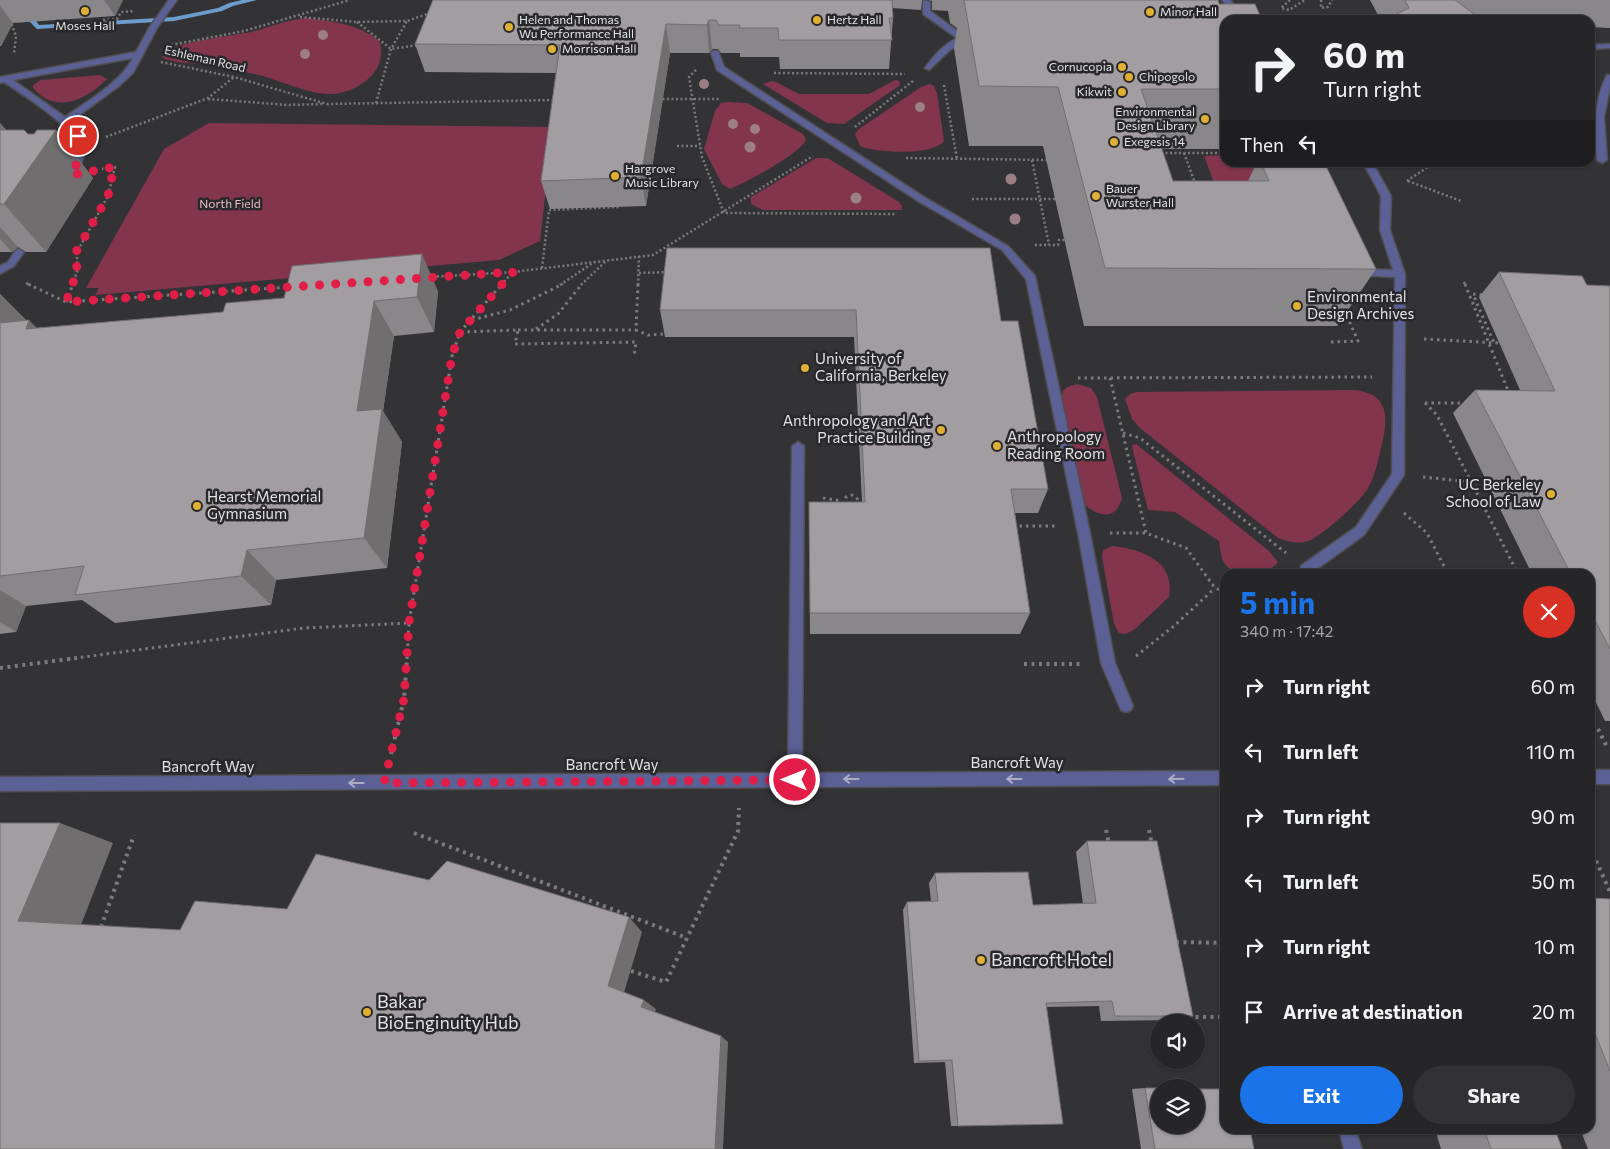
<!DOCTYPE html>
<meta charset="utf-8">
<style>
:root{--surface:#262628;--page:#323234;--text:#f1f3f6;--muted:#a4a5a8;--line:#424345;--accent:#1a73e8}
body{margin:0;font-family:Commissioner,sans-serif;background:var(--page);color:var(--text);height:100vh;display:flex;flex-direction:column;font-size:19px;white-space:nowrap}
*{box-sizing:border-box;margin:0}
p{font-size:16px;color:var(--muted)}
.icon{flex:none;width:28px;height:28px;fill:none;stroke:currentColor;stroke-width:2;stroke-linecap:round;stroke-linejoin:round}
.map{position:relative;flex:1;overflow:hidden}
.side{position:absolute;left:1220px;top:569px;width:375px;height:565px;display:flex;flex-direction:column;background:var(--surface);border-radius:15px;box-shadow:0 1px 4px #0004,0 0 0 1px var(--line)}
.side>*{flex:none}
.guide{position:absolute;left:1220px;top:15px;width:375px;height:152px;border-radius:15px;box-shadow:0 1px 4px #0004,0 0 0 1px var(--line);background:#262628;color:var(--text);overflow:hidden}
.buttons{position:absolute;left:1150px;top:1014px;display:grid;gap:10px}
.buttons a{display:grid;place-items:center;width:55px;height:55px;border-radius:50%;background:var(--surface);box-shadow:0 1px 4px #0004,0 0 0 1px var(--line);font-size:25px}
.pin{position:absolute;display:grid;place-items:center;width:42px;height:42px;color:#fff;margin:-21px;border:2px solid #fff;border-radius:50%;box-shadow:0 1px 5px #0007}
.me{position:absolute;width:55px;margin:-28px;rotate:270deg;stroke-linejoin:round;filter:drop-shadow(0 0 4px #0008)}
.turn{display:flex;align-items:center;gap:18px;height:105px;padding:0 20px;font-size:22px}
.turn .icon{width:65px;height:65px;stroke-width:2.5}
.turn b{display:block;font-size:35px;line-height:42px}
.then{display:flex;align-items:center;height:48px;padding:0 20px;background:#0003;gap:10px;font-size:19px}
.round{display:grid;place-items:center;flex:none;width:52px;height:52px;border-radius:26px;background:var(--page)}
.overview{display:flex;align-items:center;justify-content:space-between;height:85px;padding:0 20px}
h1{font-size:30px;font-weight:700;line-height:38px;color:var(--accent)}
.action{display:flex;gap:10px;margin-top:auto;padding:10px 20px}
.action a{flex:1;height:58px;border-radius:30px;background:var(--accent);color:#fff;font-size:20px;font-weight:700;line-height:58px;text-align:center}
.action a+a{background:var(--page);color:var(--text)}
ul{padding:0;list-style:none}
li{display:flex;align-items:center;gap:15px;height:65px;padding:0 20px}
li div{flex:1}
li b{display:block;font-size:19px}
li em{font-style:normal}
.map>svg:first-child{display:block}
.green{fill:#83354e}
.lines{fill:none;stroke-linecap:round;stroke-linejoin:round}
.stream{fill:#6b9ccc;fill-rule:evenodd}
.minor-casing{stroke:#4f4e51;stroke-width:3}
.path-far2{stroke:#7b7a7d;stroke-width:2.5;stroke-dasharray:2 2.5;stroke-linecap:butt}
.path-far1{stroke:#7b7a7d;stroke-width:3;stroke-dasharray:2.5 4;stroke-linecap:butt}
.path{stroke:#7b7a7d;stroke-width:4;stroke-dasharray:3 4.5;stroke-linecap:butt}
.minor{fill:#5b6095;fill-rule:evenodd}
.tree{fill:#9b7e86}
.wall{fill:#8a878a}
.shaded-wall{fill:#716e70}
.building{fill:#a19da0;stroke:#716e70}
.oneway{stroke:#adaec4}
.route{stroke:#e11d48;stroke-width:9;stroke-dasharray:0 16.2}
.poi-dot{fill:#dfb034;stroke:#29282b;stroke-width:2}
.labels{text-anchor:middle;stroke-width:5;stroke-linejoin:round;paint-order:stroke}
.far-poi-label{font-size:12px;fill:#e3e2e4;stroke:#29282b;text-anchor:start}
.far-street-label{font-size:12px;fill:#e3e2e4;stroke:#29282b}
.far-park-label{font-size:12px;fill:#f0bcc8;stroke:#29282b}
.poi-label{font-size:15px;fill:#e3e2e4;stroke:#29282b;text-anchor:start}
.street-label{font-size:15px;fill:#e3e2e4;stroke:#29282b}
.near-poi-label{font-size:18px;fill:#e3e2e4;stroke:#29282b;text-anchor:start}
</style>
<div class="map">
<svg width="1610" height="1149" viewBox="0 0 1610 1149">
<rect width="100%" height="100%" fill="#333235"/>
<g class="green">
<path d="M 308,18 C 334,22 360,24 380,42 C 383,56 380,69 368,79 C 330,112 291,81 250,73 C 234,69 217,66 201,64 C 187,63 176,63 163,58 L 162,54 C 176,41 234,36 255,31 C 273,26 289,19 308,18 Z"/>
<path d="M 100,75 L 107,79 C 86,100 56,115 33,88 L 33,85 L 41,80 Z"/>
<path d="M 895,80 L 899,81 L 900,85 L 844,124 L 827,123 L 763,84 L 772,81 L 778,83 L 799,94 L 869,94 Z"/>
<path d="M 930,84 L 934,86 L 937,93 L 944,141 C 932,156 876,153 860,146 L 855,134 L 859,129 L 921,87 Z"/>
<path d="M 728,102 L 747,103 L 803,134 L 806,140 C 798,155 747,182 730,189 L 722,184 L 704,149 L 715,111 L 721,103 Z"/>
<path d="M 209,123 L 553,127 L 540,241 L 499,260 L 95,295 L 99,288 L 86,288 L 164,149 Z"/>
<path d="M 1225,155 L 1225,162 L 1274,163 L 1291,199 L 1220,198 L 1204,156 Z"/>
<path d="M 816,158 L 827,158 L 836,163 L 899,202 L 902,206 L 902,210 L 763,210 L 751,204 L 751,197 Z"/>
<path d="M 1077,384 L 1091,388 L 1097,397 L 1122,498 C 1116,521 1098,517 1084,504 L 1062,397 L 1063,391 L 1067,387 Z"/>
<path d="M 1355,390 C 1391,394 1388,420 1381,448 C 1378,461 1375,476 1368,488 C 1362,500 1321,537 1308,541 C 1299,545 1287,541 1278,538 L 1140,428 L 1132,419 L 1125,399 L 1130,394 L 1137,392 Z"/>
<path d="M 1136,444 L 1269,551 L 1278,562 C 1266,577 1237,580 1225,564 C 1221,559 1220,548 1219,541 L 1175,512 L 1148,510 L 1133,451 L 1132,445 Z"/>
<path d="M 1113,546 C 1143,550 1175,561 1169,597 L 1135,629 L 1126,634 L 1119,633 L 1114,624 L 1102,557 L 1103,550 Z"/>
</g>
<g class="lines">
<path class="stream" d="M 242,0 L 257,0 L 233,6 L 222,11 L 174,21 L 37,29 L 26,18 L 37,10 L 40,12 L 34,18 L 39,25 L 174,17 L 218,8 L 229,3 Z"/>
<g class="minor-casing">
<g id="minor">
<path d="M 169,0 L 177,0 L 157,28 L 133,73 L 119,86 L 70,122 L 88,146 L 77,174 L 72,177 L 69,176 L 67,174 L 80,146 C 61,118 32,101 4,82 L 0,83 L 0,77 L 136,52 L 149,28 ZM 133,58 C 119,84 89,100 65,117 L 13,80 Z"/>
<path d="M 923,0 L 930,2 L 930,11 L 964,36 L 971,34 L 975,36 L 950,50 L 929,70 L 925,68 C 934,55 943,45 957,38 L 923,14 Z"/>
<path d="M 1222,0 L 1230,0 L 1247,20 L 1239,20 Z"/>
<path d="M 1387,16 L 1413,18 L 1417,20 L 1344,20 L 1348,18 Z"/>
<path d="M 1610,44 L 1610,48 L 1590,49 L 1590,45 Z"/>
<path d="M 712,51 L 718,51 L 724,67 L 924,197 L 1008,246 L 1035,276 L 1090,533 L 1115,663 L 1133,706 L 1131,710 L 1126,712 L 1121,710 L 1101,663 L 1078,533 L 1026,279 L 1002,250 L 918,201 L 717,70 L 711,53 Z"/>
<path d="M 1607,75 L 1610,75 L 1610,87 L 1604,117 L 1607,160 L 1602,163 L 1597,160 C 1595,132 1593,101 1607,75 Z"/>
<path d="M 1363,162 L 1372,162 L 1391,196 L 1390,230 L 1405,274 L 1404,475 L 1364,535 L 1310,574 L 1297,574 L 1302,565 L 1356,527 L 1392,474 L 1395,277 L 1357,275 L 1352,272 L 1357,269 L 1393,270 L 1380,230 L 1381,196 Z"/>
<path d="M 19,249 L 24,252 L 14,266 L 0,274 L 0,266 L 8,262 L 16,250 Z"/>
<path d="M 798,442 L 804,446 L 802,773 L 1225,771 L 1225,785 L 0,791 L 0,777 L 788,773 L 792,446 Z"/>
<rect x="1590" y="770" width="20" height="14"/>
<path d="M 1339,1129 L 1355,1129 L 1362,1149 L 1344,1149 Z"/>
</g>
</g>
<g class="path-far2">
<path d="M 1290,0 L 1281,8 L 1289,10 L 1305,0"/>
<path d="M 1321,0 L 1321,8 L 1328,7 L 1332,0"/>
<path d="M 300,17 L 357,22 L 407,21 L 430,13"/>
<path d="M 10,20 L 16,36 L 14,54"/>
<path d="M 103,20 L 117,19 L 121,12 L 135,11"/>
<path d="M 357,22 L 391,49 L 418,45"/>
<path d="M 171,45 L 244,31 L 350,0"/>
<path d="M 161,62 L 234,77 L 327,104 L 555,100"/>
<path d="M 696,70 L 689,77 L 702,157 L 724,213 L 897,214"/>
<path d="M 774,73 L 905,74"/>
<path d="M 944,85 L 957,159"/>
<path d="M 208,99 L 288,105 L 322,104"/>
<path d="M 658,99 L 720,99"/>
<path d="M 376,103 L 391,49 L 407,21"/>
<path d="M 855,127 L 913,81"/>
<path d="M 106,137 L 208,98 L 234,77"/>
<path d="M 677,146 L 700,146"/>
<path d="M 1161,153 L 1225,153"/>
<path d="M 1184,153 L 1195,183"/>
<path d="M 906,158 L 1047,160"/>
<path d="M 1032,160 L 1049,245"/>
<path d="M 1407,181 L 1435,162"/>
<path d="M 1408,181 L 1461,201"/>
<path d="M 972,199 L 1056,199"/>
<path d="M 1035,245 L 1058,245 L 1059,240 L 1065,240"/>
<path d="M 542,268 L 549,210 L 621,207"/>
<path d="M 639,273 L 668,272"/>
<path d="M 428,277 L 513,272 L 653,255 L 813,156"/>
<path d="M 1464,282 L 1465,285"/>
<path d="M 26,283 L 31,285"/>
<path d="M 72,285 L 77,272 L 77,252 L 108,196 L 115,167 L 102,169"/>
<path d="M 501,285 L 513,272"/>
<path d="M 560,285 L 594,262"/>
<path d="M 581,285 L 607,260"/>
<path d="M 638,285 L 639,256"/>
</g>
<g class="path-far1">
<path d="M 28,284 L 66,302 L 290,287"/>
<path d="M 638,284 L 636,330 L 648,335 L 665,334"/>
<path d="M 1465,284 L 1509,393"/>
<path d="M 1482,295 L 1473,294 L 1494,343"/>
<path d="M 66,302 L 73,284"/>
<path d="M 472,320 L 510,310 L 563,284"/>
<path d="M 536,329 L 558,314 L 582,284"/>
<path d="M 518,330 L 636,330"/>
<path d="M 461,332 L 518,330 L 515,344 L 636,342 L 634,357"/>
<path d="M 1424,339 L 1498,343"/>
<path d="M 1331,342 L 1358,341 L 1344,309"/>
<path d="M 1078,378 L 1372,377"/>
<path d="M 1110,378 L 1146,533"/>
<path d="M 1425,403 L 1437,415 L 1518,574"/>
<path d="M 1425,403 L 1464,403"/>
<path d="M 1123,433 L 1140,438 L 1286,553"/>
<path d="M 1423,477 L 1471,482"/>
<circle cx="851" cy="502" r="7"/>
<path d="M 823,498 L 842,501"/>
<path d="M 1404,513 L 1427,533 L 1448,574"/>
<path d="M 1013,526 L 1055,526"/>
<path d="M 1110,533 L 1146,533 L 1186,548 L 1215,588 L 1225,592"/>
<path d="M 1136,656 L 1174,626 L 1215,588"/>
<path d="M 68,659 L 304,628 L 409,623"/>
<path d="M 407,659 L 409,623 L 452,356 L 460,332 L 502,284"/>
</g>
<g class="path">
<path d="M 1024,664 L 1081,664"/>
<path d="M 0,668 L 77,658"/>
<path d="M 1598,729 L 1608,749"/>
<path d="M 391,754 L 404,699 L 407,658"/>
<path d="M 1106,830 L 1109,844"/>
<path d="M 1149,830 L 1152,845"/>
<path d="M 414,833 L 687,938"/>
<path d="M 1590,847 L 1610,892"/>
<path d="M 101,927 L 134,835"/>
<path d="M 1176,942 L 1225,943"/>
<path d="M 631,971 L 666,982 L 738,831 L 739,808"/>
<path d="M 1188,1017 L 1225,1017"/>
</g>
<use href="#minor" class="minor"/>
</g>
<g class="tree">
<circle cx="323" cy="35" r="5"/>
<circle cx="305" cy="54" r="5"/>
<circle cx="704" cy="84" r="5"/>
<circle cx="920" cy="107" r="5"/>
<circle cx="733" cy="124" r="5"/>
<circle cx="755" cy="129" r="5"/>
<circle cx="750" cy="147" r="5.5"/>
<circle cx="1011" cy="179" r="5.5"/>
<circle cx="856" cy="198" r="5.5"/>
<circle cx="1015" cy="219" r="5.5"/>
</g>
<g class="wall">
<path d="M 0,0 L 123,0 L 115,16 L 13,23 L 1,46 L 0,46 Z"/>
<path d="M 433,0 L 922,0 L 921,10 L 892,8 L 893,18 L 889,69 L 780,69 L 779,57 L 740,57 L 740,53 L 721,53 L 718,49 L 712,49 L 709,53 L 670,53 L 646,206 L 550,209 L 541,181 L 556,73 L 425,72 L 415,44 Z"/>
<path d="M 929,0 L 1218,0 L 1225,20 L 1225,149 L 1162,149 L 1173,181 L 1248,181 L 1257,162 L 1324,162 L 1376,269 L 1337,326 L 1084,326 L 1043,146 L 969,146 L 954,48 L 957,28 L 950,23 L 948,11 L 932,10 L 932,1 Z"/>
<path d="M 1370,0 L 1610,0 L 1610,28 L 1590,27 L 1590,20 L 1383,20 L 1385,15 L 1378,15 Z"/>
<path d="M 0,123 L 6,130 L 28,134 L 34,134 L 56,130 L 93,178 L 46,252 L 26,252 L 18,247 L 12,252 L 0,252 Z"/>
<path d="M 667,248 L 1001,321 L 1048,489 L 1038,513 L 1015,513 L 1030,613 L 1020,634 L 810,634 L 809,502 L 862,502 L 854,337 L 665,337 L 660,310 Z"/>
<path d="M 1499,272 L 1587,285 L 1610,286 L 1610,721 L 1605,721 L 1590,690 L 1590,574 L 1532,574 L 1453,413 L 1475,390 L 1520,390 L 1479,297 Z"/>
<path d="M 438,291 L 434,332 L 394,336 L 383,411 L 402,442 L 387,568 L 276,580 L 271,605 L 115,623 L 82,600 L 26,606 L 16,632 L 0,634 L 0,294 L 26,320 L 37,328 L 223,312 L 284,298 Z"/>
<path d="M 1087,841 L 1193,1016 L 1176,1020 L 1101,1021 L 1099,1006 L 1047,1007 L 958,1126 L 951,1126 L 945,1062 L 914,1063 L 903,910 L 907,902 L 931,901 L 929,883 L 935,873 L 1033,905 L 1083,904 L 1076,852 Z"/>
<path d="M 1590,898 L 1610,899 L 1610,1149 L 1588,1149 L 1580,1129 L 1590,1129 Z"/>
<path d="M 1145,1088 L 1254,1149 L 1141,1149 L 1132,1089 Z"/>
<path d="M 1435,1129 L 1555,1129 L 1562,1149 L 1441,1149 Z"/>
</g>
<g class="shaded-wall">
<path d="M 104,0 L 123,0 L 115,16 Z"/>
<path d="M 0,6 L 13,23 L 1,46 L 0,44 Z"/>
<path d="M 709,20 L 712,49 L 709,53 L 707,25 Z"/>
<path d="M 666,24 L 670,53 L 646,206 L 641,177 Z"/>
<path d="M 0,123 L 6,131 L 0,139 Z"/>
<path d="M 56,130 L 93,178 L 46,252 L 4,204 Z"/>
<path d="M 0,227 L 18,247 L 12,252 L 0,239 Z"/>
<path d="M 422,254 L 438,291 L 434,332 L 417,297 Z"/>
<path d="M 0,294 L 28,323 L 29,320 L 64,356 L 0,344 Z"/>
<path d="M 374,301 L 394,336 L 383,411 L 402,442 L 387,568 L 364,538 L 357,411 Z"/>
<path d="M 247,550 L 276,580 L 271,605 L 241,576 Z"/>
<path d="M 0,590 L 26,606 L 16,632 L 0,622 Z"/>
<path d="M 60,823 L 113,843 L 77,935 L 18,921 Z"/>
<path d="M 629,917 L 642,932 L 623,996 L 608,986 Z"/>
<path d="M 644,1000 L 656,1009 L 654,1015 L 641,1007 Z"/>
<path d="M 721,1036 L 728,1042 L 723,1149 L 715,1149 Z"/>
</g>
<g class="building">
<path d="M 433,0 L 892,0 L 893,18 L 889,18 L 892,40 L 779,40 L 778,28 L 739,28 L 740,25 L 719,25 L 716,20 L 709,20 L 707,25 L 666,24 L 641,177 L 541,181 L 560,45 L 415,44 Z"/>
<path d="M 964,0 L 1218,0 L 1219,4 L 1255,4 L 1262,20 L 1225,20 L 1225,89 L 1141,89 L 1173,181 L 1269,181 L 1261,162 L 1324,162 L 1376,269 L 1105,268 L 1058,87 L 979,86 Z"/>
<path d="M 1405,0 L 1455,0 L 1482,20 L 1384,20 L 1409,8 Z"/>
<path d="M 0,130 L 24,130 L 28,134 L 34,134 L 37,130 L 56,130 L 4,204 L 0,204 Z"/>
<path d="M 667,248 L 990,248 L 1001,321 L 1018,321 L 1048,489 L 1011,489 L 1030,613 L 810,613 L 809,502 L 865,502 L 856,310 L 660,310 Z"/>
<path d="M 422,254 L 417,297 L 374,301 L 357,411 L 382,409 L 364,538 L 247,550 L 241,576 L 75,595 L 84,566 L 0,576 L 0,323 L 29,320 L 26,329 L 223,312 L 226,303 L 284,298 L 292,266 Z"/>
<path d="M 1499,272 L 1582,276 L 1587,285 L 1610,286 L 1610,649 L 1590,611 L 1590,574 L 1571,574 L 1475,390 L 1555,391 Z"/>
<path d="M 0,823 L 60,823 L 18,921 L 180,930 L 195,901 L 287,909 L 316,854 L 429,880 L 447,861 L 629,917 L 608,986 L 644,1000 L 641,1007 L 721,1036 L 715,1149 L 0,1149 Z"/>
<path d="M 1087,841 L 1157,841 L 1193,1016 L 1115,1016 L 1112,1001 L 1046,1003 L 1063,1124 L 958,1126 L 952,1060 L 919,1061 L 907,902 L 938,901 L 935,873 L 1028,872 L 1033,905 L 1096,903 Z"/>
<path d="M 1590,898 L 1610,899 L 1610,1071 L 1590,1021 Z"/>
<path d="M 1145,1088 L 1159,1088 L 1159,1125 L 1196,1125 L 1196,1089 L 1225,1089 L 1225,1129 L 1250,1129 L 1254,1149 L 1155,1149 Z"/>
<path d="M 1484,1129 L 1555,1129 L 1562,1149 L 1491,1149 Z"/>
</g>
<defs><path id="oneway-shaft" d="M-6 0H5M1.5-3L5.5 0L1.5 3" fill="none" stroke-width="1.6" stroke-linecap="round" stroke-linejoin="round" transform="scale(1.25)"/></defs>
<g class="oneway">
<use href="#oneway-shaft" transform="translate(851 779) rotate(180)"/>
<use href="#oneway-shaft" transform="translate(1014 779) rotate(180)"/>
<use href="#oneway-shaft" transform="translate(1176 779) rotate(179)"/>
<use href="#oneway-shaft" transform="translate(356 783) rotate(180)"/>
</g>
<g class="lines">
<path class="route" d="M 78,136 L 84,146 L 72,175 L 114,167 L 108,196 L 76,252 L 77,272 L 66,302 L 513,272 L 460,332 L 452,356 L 409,623 L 404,699 L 384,783 L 795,780"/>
</g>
<g class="poi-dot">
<circle cx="85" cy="11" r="5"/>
<circle cx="1150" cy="12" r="5"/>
<circle cx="817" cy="20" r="5"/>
<circle cx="509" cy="27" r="5"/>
<circle cx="552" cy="49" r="5"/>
<circle cx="1122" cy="67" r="5"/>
<circle cx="1129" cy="77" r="5"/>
<circle cx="1122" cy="92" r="5"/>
<circle cx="1205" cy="119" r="5"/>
<circle cx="1114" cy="142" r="5"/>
<circle cx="615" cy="176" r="5"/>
<circle cx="1096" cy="196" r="5"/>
<circle cx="1297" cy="306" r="5"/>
<circle cx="805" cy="368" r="5"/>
<circle cx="941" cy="430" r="5"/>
<circle cx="997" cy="446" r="5"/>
<circle cx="1551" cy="494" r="5"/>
<circle cx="197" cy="506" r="5"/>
<circle cx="981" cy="960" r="5"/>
<circle cx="367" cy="1012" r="5"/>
</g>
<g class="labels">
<g class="far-poi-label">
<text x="1160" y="16">Minor Hall</text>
<text x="519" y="24">Helen and Thomas<tspan x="519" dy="14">Wu Performance Hall</tspan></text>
<text x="827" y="24">Hertz Hall</text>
<text x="85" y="30" text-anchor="middle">Moses Hall</text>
<text x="562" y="53">Morrison Hall</text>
<text x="1112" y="71" text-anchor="end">Cornucopia</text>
<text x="1139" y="81">Chipogolo</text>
<text x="1112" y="96" text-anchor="end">Kikwit</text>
<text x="1195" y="116" text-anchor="end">Environmental<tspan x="1195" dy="14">Design Library</tspan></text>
<text x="1124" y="146">Exegesis 14</text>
<text x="625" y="173">Hargrove<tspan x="625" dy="14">Music Library</tspan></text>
<text x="1106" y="193">Bauer<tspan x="1106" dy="14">Wurster Hall</tspan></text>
</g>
<g class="far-street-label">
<text transform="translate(205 59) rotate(13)" y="4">Eshleman Road</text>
</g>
<g class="far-park-label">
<text x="230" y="208">North Field</text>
</g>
<g class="poi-label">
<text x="1307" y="302">Environmental<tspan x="1307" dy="17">Design Archives</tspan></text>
<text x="815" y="364">University of<tspan x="815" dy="17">California, Berkeley</tspan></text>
<text x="931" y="426" text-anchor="end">Anthropology and Art<tspan x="931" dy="17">Practice Building</tspan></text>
<text x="1007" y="442">Anthropology<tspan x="1007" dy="17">Reading Room</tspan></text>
<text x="1541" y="490" text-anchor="end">UC Berkeley<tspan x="1541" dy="17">School of Law</tspan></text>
<text x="207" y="502">Hearst Memorial<tspan x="207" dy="17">Gymnasium</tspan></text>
</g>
<g class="street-label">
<text x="1017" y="768">Bancroft Way</text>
<text x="612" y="770">Bancroft Way</text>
<text x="208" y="772">Bancroft Way</text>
</g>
<g class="near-poi-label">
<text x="991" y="966">Bancroft Hotel</text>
<text x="377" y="1008">Bakar<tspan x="377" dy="21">BioEnginuity Hub</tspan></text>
</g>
</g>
</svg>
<div class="buttons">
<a><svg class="icon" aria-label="sound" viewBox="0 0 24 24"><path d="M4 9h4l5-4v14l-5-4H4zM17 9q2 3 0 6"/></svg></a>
<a><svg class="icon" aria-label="layers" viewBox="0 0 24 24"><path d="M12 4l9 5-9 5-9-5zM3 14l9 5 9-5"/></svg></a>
</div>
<div class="pin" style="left:78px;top:136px;background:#d93025"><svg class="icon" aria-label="arrive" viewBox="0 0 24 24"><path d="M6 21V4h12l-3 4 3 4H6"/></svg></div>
<svg class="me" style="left:795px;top:780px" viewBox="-20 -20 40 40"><circle r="17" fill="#e11d48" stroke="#fff" stroke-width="3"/><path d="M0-11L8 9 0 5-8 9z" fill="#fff"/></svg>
<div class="guide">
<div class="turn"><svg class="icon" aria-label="right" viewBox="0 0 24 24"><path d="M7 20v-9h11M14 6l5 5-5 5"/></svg><div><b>60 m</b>Turn right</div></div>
<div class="then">Then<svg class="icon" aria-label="left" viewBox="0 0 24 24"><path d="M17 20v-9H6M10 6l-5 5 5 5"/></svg></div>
</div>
<section class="side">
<div class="overview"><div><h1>5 min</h1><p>340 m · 17:42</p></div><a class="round" style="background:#d93025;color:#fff"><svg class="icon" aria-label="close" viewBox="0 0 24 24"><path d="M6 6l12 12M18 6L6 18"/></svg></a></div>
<ul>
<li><svg class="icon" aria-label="right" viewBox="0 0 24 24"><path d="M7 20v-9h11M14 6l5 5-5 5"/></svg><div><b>Turn right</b></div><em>60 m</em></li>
<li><svg class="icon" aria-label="left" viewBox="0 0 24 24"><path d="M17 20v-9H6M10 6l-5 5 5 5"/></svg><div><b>Turn left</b></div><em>110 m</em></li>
<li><svg class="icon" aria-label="right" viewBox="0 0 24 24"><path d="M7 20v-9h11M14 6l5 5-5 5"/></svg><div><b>Turn right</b></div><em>90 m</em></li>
<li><svg class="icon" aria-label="left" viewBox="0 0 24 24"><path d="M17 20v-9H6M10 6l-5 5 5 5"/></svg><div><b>Turn left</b></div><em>50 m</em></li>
<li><svg class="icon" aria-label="right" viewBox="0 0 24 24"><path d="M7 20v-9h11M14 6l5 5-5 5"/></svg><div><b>Turn right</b></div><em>10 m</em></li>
<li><svg class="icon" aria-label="arrive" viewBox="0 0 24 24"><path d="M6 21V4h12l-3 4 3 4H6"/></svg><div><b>Arrive at destination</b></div><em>20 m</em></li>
</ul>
<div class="action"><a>Exit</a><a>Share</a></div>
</section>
</div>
